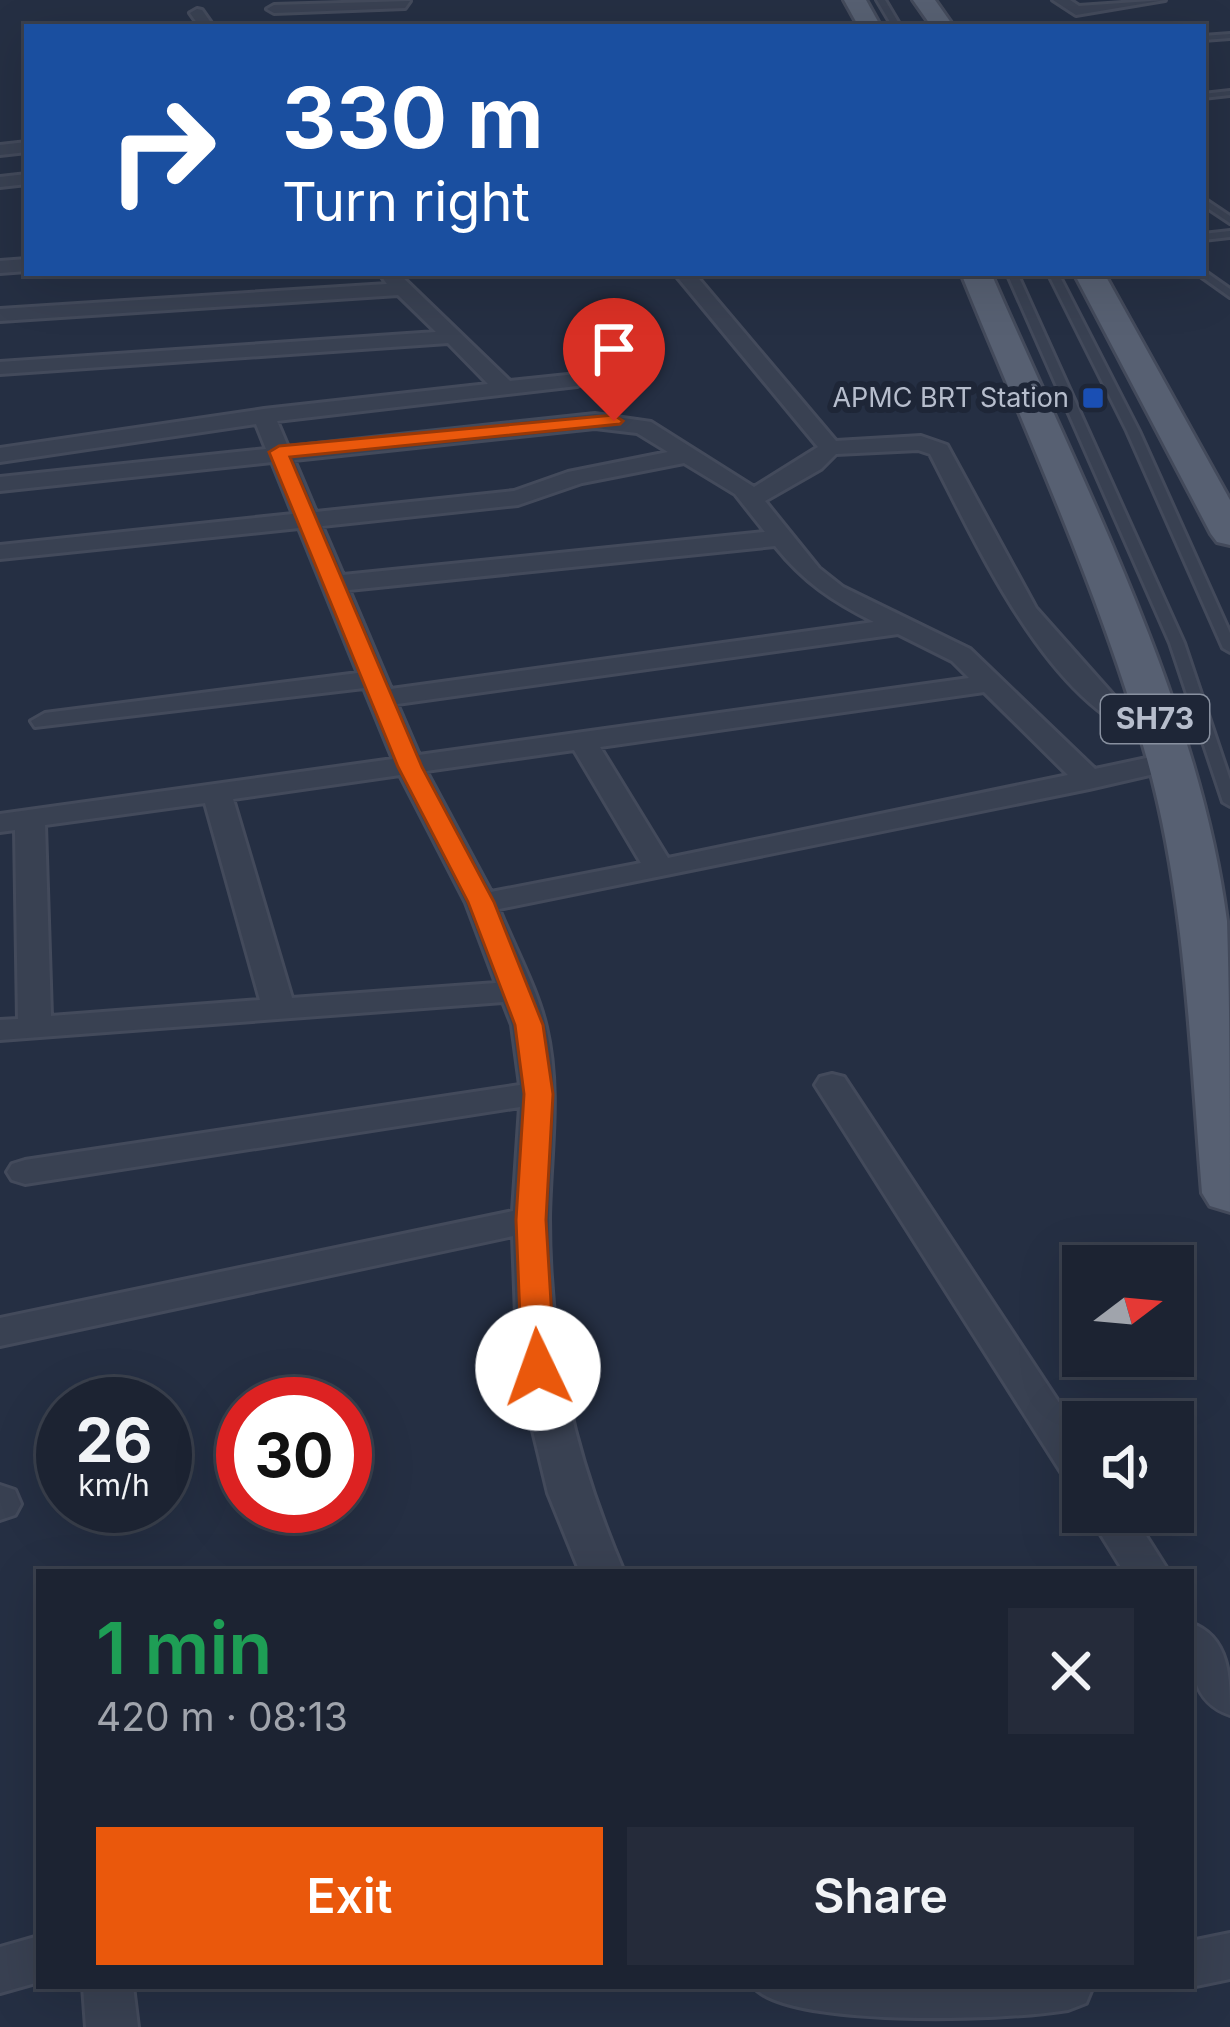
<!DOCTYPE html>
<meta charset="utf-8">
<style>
:root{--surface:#1c2332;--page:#252b3a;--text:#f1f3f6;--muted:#a0a4ac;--line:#3a404d;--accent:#ea580c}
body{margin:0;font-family:Inter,sans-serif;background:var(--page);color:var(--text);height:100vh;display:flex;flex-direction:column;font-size:45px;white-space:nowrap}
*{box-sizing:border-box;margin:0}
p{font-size:39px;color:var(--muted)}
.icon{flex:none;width:66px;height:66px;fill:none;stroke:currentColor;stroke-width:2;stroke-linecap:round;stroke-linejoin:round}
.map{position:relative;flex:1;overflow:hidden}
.sheet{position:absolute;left:36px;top:1569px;width:1158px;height:420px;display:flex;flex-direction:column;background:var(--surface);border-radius:0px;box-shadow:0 12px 48px #0002,0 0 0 3px var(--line)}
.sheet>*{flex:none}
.banner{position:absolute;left:24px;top:24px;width:1182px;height:252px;border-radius:0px;box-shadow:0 12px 48px #0002,0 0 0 3px var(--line);background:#1a4fa0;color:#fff;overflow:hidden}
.needle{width:78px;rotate:74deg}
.fabs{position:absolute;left:1062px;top:1245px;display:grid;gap:24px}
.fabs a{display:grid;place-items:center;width:132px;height:132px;border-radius:0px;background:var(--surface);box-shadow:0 12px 48px #0002,0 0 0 3px var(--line);font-size:60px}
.speed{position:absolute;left:36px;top:1377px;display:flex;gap:24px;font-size:60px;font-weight:700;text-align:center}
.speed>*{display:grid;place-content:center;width:156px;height:156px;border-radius:50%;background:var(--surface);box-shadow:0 12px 48px #0002,0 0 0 3px var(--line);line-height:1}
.speed small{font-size:30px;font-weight:400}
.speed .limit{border:18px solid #d22;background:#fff;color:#111}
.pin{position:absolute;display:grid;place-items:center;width:102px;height:102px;color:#fff;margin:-123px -51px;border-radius:50% 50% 50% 0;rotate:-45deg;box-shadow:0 0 12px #0007}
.pin .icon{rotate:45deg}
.me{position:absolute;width:132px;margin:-66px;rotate:357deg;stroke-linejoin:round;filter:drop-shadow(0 0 9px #0008)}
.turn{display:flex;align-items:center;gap:42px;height:252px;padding:0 60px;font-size:54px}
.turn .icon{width:156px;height:156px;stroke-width:2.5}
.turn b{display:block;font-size:84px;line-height:102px}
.round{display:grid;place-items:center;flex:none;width:126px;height:126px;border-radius:0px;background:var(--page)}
.overview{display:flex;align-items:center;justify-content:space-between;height:204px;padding:0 60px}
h1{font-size:72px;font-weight:600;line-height:90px;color:#1e9e55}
.primary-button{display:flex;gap:24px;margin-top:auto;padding:24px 60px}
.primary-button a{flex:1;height:138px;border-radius:0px;background:var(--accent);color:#fff;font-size:48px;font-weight:600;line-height:138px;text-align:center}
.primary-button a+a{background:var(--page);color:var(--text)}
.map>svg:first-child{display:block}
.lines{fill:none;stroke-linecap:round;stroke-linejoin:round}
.service-casing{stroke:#434a5b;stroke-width:6}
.minor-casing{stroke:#434a5b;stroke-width:6}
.primary-casing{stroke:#434a5b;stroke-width:6}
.service{fill:#394152;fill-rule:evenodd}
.minor{fill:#394152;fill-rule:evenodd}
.primary{fill:#576072;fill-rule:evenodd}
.route{fill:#ea580c;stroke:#983908;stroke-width:3}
.transit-dot{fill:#1a4fb4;stroke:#1e2637;stroke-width:4.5}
.labels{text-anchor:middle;stroke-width:12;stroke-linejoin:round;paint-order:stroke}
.far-poi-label{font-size:27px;fill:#b6bdcc;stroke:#1e2637;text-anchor:end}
.shield{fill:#1e2637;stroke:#88909f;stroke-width:3}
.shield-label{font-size:30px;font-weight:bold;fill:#b6bdcc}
</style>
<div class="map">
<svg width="1230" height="2027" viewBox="0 0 1230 2027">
<rect width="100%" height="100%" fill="#252f43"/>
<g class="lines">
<g class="service-casing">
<g id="service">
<path d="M 877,0 L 885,0 L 901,27 L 893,27 Z"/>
<path d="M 1230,34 L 1230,38 L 1203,40 L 1203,36 Z"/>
<path d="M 1230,91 L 1230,95 L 1203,98 L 1203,94 Z"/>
<path d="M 1203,198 L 1230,216 L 1230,223 L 1203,205 Z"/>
<path d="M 1230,231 L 1230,237 L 1203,240 L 1203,234 Z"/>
<path d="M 1203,270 L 1230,289 L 1230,297 L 1199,275 L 1197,273 L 1203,273 Z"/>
<path d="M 1007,273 L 1017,273 L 1184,643 L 1230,780 L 1230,806 L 1223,802 L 1170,643 Z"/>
<path d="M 1048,273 L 1058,273 L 1139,431 L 1230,633 L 1230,652 L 1223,648 L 1127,431 Z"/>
</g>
</g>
<g class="minor-casing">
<g id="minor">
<path d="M 1053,0 L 1070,0 L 1079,6 L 1165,0 L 1076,15 Z"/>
<path d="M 410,1 L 405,8 L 274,13 L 267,9 L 274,5 Z"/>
<path d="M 197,9 L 202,10 L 214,27 L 200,27 L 190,13 Z"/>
<path d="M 27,142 L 27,152 L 0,155 L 0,145 Z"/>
<path d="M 27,174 L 27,184 L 0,187 L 0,177 Z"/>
<path d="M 27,259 L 27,271 L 0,273 L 0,261 Z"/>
<path d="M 379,273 L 398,273 L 510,381 L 577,374 L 588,380 L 577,386 L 277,421 L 288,447 L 595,414 L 651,422 L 754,487 L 818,447 L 674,273 L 694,273 L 836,441 L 921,436 L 947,445 L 1036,608 L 1123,706 L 1174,734 L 1160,742 C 1052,716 978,546 930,454 L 918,450 L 836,454 L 821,469 L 765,501 L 819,568 L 843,587 L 970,649 L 1095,769 L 1170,753 L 1184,762 L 1180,768 L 1089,789 L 499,909 C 514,947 537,988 546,1027 C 561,1091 550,1154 549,1218 C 549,1346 574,1455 624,1572 L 580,1572 L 548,1493 L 518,1368 L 513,1236 L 0,1346 L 0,1318 L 513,1211 L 520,1107 L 25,1184 L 12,1180 L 7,1172 L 12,1164 L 25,1160 L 520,1085 L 512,1025 L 503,1002 L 0,1040 L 0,1020 L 18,1019 L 15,830 L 0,832 L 0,814 L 393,759 L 364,688 L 35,727 L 31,721 L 45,713 L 358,673 L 299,528 L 0,559 L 0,545 L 293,514 L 272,462 L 0,491 L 0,477 L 266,449 L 256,424 L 0,462 L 0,448 L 264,409 L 488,384 L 448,343 L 0,374 L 0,362 L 436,332 L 398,295 L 0,321 L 0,309 L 387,284 ZM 595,428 L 637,433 L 668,452 L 568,472 L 514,491 L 316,512 L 294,460 ZM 684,463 L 735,494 L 765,532 L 343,575 L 322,526 L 518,505 L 582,483 ZM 775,546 C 804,582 832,601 874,622 L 391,689 L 349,590 ZM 898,634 L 952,661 L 969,678 L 419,755 L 397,704 ZM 984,692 L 1068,775 L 668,858 L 600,747 ZM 574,750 L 641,863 L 491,892 L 426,771 ZM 400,775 L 466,903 L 496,983 L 292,998 L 233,799 ZM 205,803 L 260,1000 L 51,1016 L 45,825 Z"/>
<path d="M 832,1074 L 844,1077 L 1083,1439 L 1083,1488 L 1068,1483 L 815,1085 L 820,1077 Z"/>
<path d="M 0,1485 L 15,1490 L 21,1504 L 15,1515 L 0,1520 Z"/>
<path d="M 1087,1512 L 1131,1512 L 1169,1572 L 1124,1572 Z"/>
<path d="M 1191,1623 C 1230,1637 1230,1678 1230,1715 C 1188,1701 1191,1660 1191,1623 Z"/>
<path d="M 1230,1933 L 1230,1979 L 1191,1987 L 1188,1986 L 1191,1941 Z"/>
<path d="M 39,1936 L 39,1982 L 0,1993 L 0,1947 Z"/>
<path d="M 83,1986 L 133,1986 L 138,2027 L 86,2027 Z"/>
<path d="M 753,1986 L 1093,1986 L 1086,2003 L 1068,2010 C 1002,2021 785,2027 753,1986 Z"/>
</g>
</g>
<g class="primary-casing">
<g id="primary">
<path d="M 844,0 L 866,0 L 881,27 L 859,27 Z"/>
<path d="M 913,0 L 935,0 L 954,27 L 932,27 Z"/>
<path d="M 961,273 L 991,273 C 1078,475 1199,701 1227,921 C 1230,1015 1230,1116 1230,1212 L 1210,1206 L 1202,1193 C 1190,1049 1186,899 1147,759 C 1100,592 1026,433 961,273 Z"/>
<path d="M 1074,273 L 1104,273 L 1230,500 L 1230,545 L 1217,542 L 1211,534 Z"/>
</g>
</g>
<use href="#service" class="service"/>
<use href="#minor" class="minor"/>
<use href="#primary" class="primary"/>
</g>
<path class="route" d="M 614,415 L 623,421 L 620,424 L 290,457 L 422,767 L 494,902 L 543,1025 L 553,1094 L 546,1220 L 555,1368 L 550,1376 L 527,1376 L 522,1368 L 516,1220 L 524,1094 L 515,1025 L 468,902 L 398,767 L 269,452 L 279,446 Z"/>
<rect class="transit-dot" x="1081" y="386" width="24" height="24" rx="6"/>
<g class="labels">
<g class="far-poi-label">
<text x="1069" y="407">APMC BRT Station</text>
</g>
<rect class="shield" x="1101" y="695" width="108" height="48" rx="9"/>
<g class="shield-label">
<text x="1155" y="729">SH73</text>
</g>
</g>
</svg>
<div class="fabs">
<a><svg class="needle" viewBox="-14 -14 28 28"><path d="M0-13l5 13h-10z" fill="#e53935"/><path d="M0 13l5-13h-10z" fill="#a0a4ac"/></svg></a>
<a><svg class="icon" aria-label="sound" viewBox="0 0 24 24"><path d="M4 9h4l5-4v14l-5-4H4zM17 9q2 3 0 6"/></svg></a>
</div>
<div class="speed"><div>26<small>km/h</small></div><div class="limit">30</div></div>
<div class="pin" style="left:614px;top:421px;background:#d93025"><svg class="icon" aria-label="arrive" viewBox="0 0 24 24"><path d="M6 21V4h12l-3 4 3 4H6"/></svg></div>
<svg class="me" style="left:538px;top:1368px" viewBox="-20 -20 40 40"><circle r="19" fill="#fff"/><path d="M0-13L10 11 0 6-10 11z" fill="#ea580c"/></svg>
<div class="banner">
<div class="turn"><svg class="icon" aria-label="right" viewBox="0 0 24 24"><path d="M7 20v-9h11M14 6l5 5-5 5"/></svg><div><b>330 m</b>Turn right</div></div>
</div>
<section class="sheet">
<div class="overview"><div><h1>1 min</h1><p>420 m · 08:13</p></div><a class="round"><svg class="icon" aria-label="close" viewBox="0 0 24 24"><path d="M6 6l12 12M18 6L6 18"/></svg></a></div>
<div class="primary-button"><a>Exit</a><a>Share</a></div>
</section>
</div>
